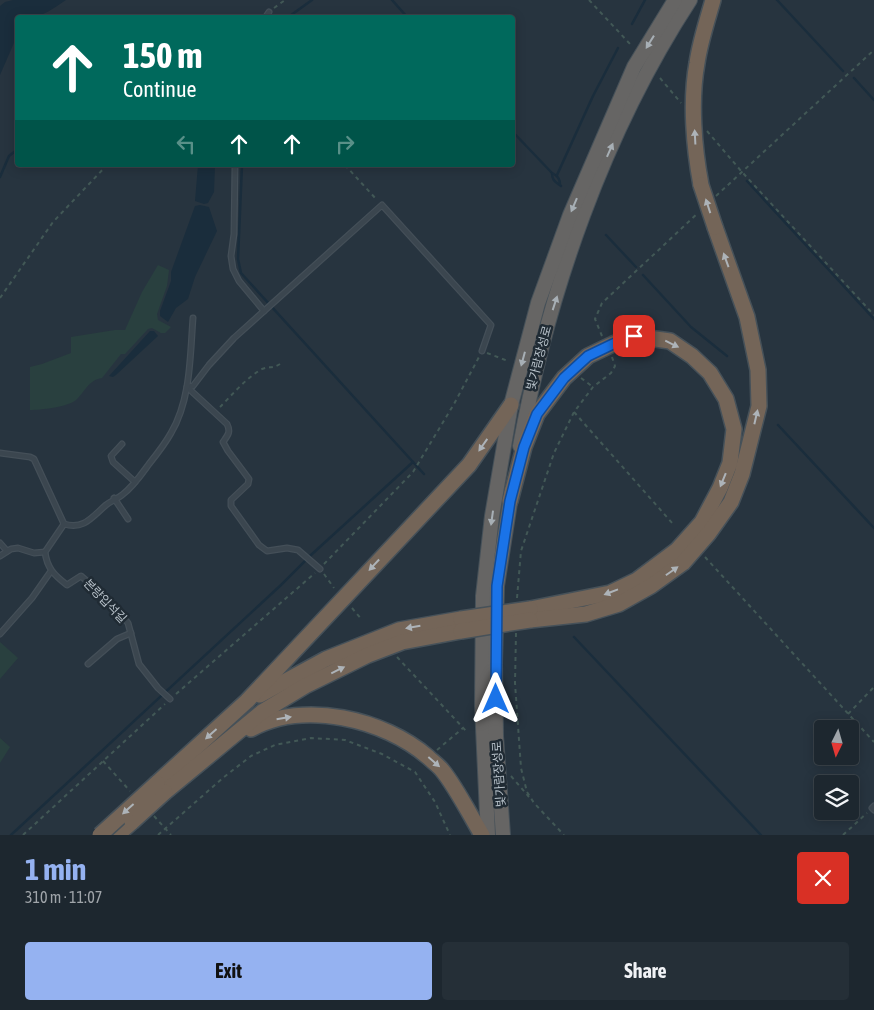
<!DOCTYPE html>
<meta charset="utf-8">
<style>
:root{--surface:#1d272f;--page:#252f37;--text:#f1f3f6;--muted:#a0a5aa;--line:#3b444b;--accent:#95b2f1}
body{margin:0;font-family:"Asap Condensed","Noto Sans KR",sans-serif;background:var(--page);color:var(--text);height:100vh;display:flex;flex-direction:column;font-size:19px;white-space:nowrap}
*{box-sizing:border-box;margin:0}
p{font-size:16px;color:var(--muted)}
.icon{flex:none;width:28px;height:28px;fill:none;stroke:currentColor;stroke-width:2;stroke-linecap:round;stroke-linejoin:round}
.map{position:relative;height:835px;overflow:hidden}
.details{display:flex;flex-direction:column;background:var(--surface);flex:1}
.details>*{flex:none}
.banner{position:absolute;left:15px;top:15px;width:500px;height:152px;border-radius:5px;box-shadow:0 2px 12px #0003,0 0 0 1px var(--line);background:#00695c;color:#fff;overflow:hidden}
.needle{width:32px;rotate:185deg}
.controls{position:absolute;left:814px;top:720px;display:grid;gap:10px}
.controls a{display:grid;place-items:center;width:45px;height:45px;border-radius:5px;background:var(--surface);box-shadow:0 2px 12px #0003,0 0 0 1px var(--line);font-size:25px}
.pin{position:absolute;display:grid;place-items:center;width:42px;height:42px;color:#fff;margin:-21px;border-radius:10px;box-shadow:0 2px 8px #0006}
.me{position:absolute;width:55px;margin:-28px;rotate:0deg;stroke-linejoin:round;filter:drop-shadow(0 0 4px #0008)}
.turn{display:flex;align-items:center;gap:18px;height:105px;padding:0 25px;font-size:22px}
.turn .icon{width:65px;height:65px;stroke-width:2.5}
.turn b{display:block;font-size:35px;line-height:42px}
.lanes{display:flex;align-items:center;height:48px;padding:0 25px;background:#0003;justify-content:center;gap:25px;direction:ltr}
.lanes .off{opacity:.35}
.round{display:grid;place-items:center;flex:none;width:52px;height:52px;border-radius:5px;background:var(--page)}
.headline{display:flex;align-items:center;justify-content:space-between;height:85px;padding:0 25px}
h1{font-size:30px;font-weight:700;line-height:38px;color:var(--accent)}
.primary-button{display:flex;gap:10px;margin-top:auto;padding:10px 25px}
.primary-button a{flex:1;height:58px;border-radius:5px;background:var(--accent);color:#111;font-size:20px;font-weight:700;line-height:58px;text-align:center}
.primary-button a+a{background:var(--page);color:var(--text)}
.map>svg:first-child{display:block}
.green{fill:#29403f}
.water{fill:#1a2d3c}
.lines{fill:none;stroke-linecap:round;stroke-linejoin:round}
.stream{stroke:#1a2d3c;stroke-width:2.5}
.service-casing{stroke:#444f58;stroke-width:7}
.trunk-casing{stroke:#465159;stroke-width:16}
.motorway-casing{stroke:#465159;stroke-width:18}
.path{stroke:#425856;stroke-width:2;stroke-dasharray:4 4;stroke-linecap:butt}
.service{stroke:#3b464f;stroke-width:4.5}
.trunk{stroke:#666564;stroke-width:14}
.motorway{stroke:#746558;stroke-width:15}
.motorway-bridge-casing{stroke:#465159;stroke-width:18;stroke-linecap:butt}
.motorway-bridge{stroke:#746558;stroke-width:15}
.oneway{fill:#a7afb5}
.oneway2{fill:#adb3b8}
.route-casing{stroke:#114b97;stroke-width:12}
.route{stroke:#1a73e8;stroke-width:9}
.labels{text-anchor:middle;stroke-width:5;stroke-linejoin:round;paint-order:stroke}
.street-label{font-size:12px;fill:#b7c1c9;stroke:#202b34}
</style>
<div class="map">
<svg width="874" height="835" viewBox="0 0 874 835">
<rect width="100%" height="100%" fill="#27343f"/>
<g class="green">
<path d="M 158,265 L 169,270 L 167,286 L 157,314 L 158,320 L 171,327 L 165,333 L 161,333 L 152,328 L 148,329 L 125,354 L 121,354 L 102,378 C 88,380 85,392 76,400 C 68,407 40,410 30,410 L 30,367 L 42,364 L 71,353 L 71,337 L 115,330 L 125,330 L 142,292 Z"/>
<path d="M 0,642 L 18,658 L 0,679 Z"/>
<path d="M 0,738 L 10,747 L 0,763 Z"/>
</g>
<g class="water">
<path d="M 13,0 L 66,0 C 47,13 40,18 18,18 L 17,36 L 0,75 L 0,6 L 5,2 Z"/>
<path d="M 198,165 L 215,165 L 214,192 L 208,203 L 204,204 L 195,201 Z"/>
<path d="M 200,205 L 209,207 L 217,231 L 195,277 L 188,299 L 176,308 L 168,322 L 160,316 L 160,311 L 171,281 L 171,272 L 195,206 Z"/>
<path d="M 150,331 L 154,331 L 158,336 L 116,375 L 113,377 L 109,376 Z"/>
</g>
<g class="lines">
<g class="stream">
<path d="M 392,0 L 408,18"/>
<path d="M 777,0 L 843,71"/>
<path d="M 287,18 L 312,0"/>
<path d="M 632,24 L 645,0"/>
<path d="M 854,78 L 874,100"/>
<path d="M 512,131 L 552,173 C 552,181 556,182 561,186"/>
<path d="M 552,173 C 558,176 560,179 560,185"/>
<path d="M 557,175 L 593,96 L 618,48"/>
<path d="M 0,177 L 9,156 L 18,149"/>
<path d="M 747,181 L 874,319"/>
<path d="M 606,235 L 636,267"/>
<path d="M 643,275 L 691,327 L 727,356"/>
<path d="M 778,425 L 874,528"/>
<path d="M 413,462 L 424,474"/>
<path d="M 574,637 L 761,835"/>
<path d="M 11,835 L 281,585 L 311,555 L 413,462 L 241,273 L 238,259 L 242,165"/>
</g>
<g class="service-casing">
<g id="service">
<path d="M 265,18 L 269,12"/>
<path d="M 235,165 L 234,234 L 231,256 L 233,269 L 239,281 L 264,311"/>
<path d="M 122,444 L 111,456 L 113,462 L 135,482"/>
<path d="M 0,453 L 30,457 L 34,459 L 64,524"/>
<path d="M 114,498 L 128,519"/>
<path d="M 0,543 L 7,551"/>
<path d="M 0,556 L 11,549 L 18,548 L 34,553 L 45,552"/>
<path d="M 320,569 L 298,550 L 287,548 L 267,551 L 259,545 L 231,506 L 231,500 L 248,484 L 249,479 L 228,451 L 223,442 C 228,435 231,432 227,424 L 187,387 L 193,386 L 209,365 L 234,338 L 382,205 L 491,325 L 482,351"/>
<path d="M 0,634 L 32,598 L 51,571"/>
<path d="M 88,664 L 117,639 L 131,633"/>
<path d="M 170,699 L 158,688 L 139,664 L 128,623 L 104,596 L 81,576 L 67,585 C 54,575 47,568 45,552 L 64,524 C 84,530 92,517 106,505 C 111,501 117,499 122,495 C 133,487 141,475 149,464 C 157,454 165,444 171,433 C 191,399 190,356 193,318"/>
<path d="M 874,806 L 872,808 L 874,810"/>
</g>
</g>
<g class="trunk-casing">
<g id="trunk">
<path d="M 520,446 C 548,292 604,132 690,0"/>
<path d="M 488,835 L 482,706 L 483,596 L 492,516 L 511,405 L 538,303 L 570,215 L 634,67 L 675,0"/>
<path d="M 503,835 L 496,736 L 495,663 L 497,586 L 512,490"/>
</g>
</g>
<g class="motorway-casing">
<g id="motorway">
<path d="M 701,185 C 694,148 690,101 697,63 C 700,42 707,21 713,0"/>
<path d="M 510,501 L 524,447 L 537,414 L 564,378 L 588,356 L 613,344 L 634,336 L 670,341 L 692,356 L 710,373 L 726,399 L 734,429 L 730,463 L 720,488 L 702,522 L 677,550 L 637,580 L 610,593 L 530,609"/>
<path d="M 530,620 L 586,614 L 619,604 L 651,586 L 683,563 L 709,533 L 731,502 L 742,474 L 759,406 L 758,370 L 747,317 L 715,227"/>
<path d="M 260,695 L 326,659 L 399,630 L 461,619"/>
<path d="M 251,729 C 304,700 384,719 428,757 C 432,761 438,765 442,770 C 456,787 470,815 482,835"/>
<path d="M 157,783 L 247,701 L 469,465 L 511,405"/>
<path d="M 165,792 L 262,712 L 305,686 L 368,655 L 402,642 L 461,631"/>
<path d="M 117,835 L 132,822"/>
</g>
</g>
<g class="path">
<path d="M 589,0 L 630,44"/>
<path d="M 274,8 L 285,0"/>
<path d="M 660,78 L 681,103"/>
<path d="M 707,131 L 742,172 L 874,315"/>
<path d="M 345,165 L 377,200"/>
<path d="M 716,196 L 874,50"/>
<path d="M 0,298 L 53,222 L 107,165"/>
<path d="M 602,336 L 595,319 L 602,303 L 698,213"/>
<path d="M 487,353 L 508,361"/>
<path d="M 581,378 L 593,387"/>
<path d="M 220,407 C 232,395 246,378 262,369 C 269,366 272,369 280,364"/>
<path d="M 574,412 L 673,524"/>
<path d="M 705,557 L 874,742"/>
<path d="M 324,564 L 413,472 L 454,404 L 479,357"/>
<path d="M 324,574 L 334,588"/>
<path d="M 517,598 L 521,551 L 554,453 L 574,412 L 593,387 L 611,373 L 615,366 L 612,357"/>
<path d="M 352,608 L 362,620"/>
<path d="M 516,633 L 515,683 L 521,768 L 527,792 L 534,803 L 564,835"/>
<path d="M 397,657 L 467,732"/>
<path d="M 176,694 L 315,573"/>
<path d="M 848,714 L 874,687"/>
<path d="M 437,750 L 463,728"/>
<path d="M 103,761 L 130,791"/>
<path d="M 511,776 L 529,797"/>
<path d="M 154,816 L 171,835"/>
<path d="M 23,835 L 165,704"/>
<path d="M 158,835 L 224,777 L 251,756 L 275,745 L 311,738 L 345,740 L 382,754 L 415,772 L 435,802 L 450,835"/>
<path d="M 843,835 L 867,813"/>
</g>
<use href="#service" class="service"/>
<use href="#trunk" class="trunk"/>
<use href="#motorway" class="motorway"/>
<g class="motorway-bridge-casing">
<g id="motorway-bridge">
<path d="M 701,185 L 715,227"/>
<path d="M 461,619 L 530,609"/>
<path d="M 461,631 L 530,620"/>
<path d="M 132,822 L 165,792"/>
<path d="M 100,835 L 157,783"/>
</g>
</g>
<use href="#motorway-bridge" class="motorway-bridge"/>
</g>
<defs><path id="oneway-solid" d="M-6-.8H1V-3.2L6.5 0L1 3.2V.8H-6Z" transform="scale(1.25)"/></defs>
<g class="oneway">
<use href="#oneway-solid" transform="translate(650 42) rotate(122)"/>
<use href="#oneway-solid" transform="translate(610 150) rotate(-66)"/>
<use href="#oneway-solid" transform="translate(574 205) rotate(113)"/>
<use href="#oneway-solid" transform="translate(555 303) rotate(-72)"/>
<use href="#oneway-solid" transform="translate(523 359) rotate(105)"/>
<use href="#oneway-solid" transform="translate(492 518) rotate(98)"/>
</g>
<g class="oneway2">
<use href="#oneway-solid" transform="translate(695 137) rotate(-93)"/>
<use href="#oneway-solid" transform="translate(708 206) rotate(-108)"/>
<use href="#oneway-solid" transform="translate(726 260) rotate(-110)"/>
<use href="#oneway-solid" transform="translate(672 344) rotate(26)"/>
<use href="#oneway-solid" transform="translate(756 417) rotate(-77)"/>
<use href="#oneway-solid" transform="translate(483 445) rotate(125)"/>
<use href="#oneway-solid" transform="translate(723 480) rotate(112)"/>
<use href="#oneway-solid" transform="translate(374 565) rotate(133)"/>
<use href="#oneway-solid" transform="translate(672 571) rotate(-35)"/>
<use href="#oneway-solid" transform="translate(611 592) rotate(159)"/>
<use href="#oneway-solid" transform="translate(413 627) rotate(170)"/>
<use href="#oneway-solid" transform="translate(338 670) rotate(-26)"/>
<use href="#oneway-solid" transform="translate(284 718) rotate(-9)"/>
<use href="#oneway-solid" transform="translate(211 734) rotate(138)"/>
<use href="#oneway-solid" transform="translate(434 762) rotate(41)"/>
<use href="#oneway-solid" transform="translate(128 809) rotate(138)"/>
</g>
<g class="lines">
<g class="route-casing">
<path id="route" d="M 496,699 L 497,586 L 510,501 L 524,447 L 537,414 L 564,378 L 588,356 L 613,344 L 634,336"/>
</g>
<use href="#route" class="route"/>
</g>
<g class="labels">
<g class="street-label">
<text transform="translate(539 358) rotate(-75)" y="4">빛가람장성로</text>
<text transform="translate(105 601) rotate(46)" y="4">본량입석길</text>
<text transform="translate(499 774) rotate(-94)" y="4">빛가람장성로</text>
</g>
</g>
</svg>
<div class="controls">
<a><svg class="needle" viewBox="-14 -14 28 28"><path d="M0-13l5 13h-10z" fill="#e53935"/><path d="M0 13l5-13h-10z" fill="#a0a5aa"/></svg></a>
<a><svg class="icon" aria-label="layers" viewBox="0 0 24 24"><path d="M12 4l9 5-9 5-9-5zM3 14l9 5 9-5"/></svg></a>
</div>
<div class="pin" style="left:634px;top:336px;background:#d93025"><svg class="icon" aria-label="arrive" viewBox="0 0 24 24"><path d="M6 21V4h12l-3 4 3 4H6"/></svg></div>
<svg class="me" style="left:496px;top:699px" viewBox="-20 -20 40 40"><path d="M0-17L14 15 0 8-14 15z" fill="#1a73e8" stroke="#fff" stroke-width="4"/></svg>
<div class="banner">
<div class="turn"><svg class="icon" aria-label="ahead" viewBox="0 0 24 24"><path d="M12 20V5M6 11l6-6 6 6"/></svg><div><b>150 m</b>Continue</div></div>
<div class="lanes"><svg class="icon off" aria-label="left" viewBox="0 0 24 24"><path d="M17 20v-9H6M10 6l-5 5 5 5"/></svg><svg class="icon" aria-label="ahead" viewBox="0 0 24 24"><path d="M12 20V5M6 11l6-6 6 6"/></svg><svg class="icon" aria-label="ahead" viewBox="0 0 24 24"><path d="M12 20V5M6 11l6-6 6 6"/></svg><svg class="icon off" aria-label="right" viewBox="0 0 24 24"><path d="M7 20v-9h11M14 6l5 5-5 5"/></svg></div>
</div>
</div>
<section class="details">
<div class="headline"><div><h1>1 min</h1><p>310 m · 11:07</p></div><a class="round" style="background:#d93025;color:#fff"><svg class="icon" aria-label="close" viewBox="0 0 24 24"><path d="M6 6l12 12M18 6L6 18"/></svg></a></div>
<div class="primary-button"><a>Exit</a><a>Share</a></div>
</section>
